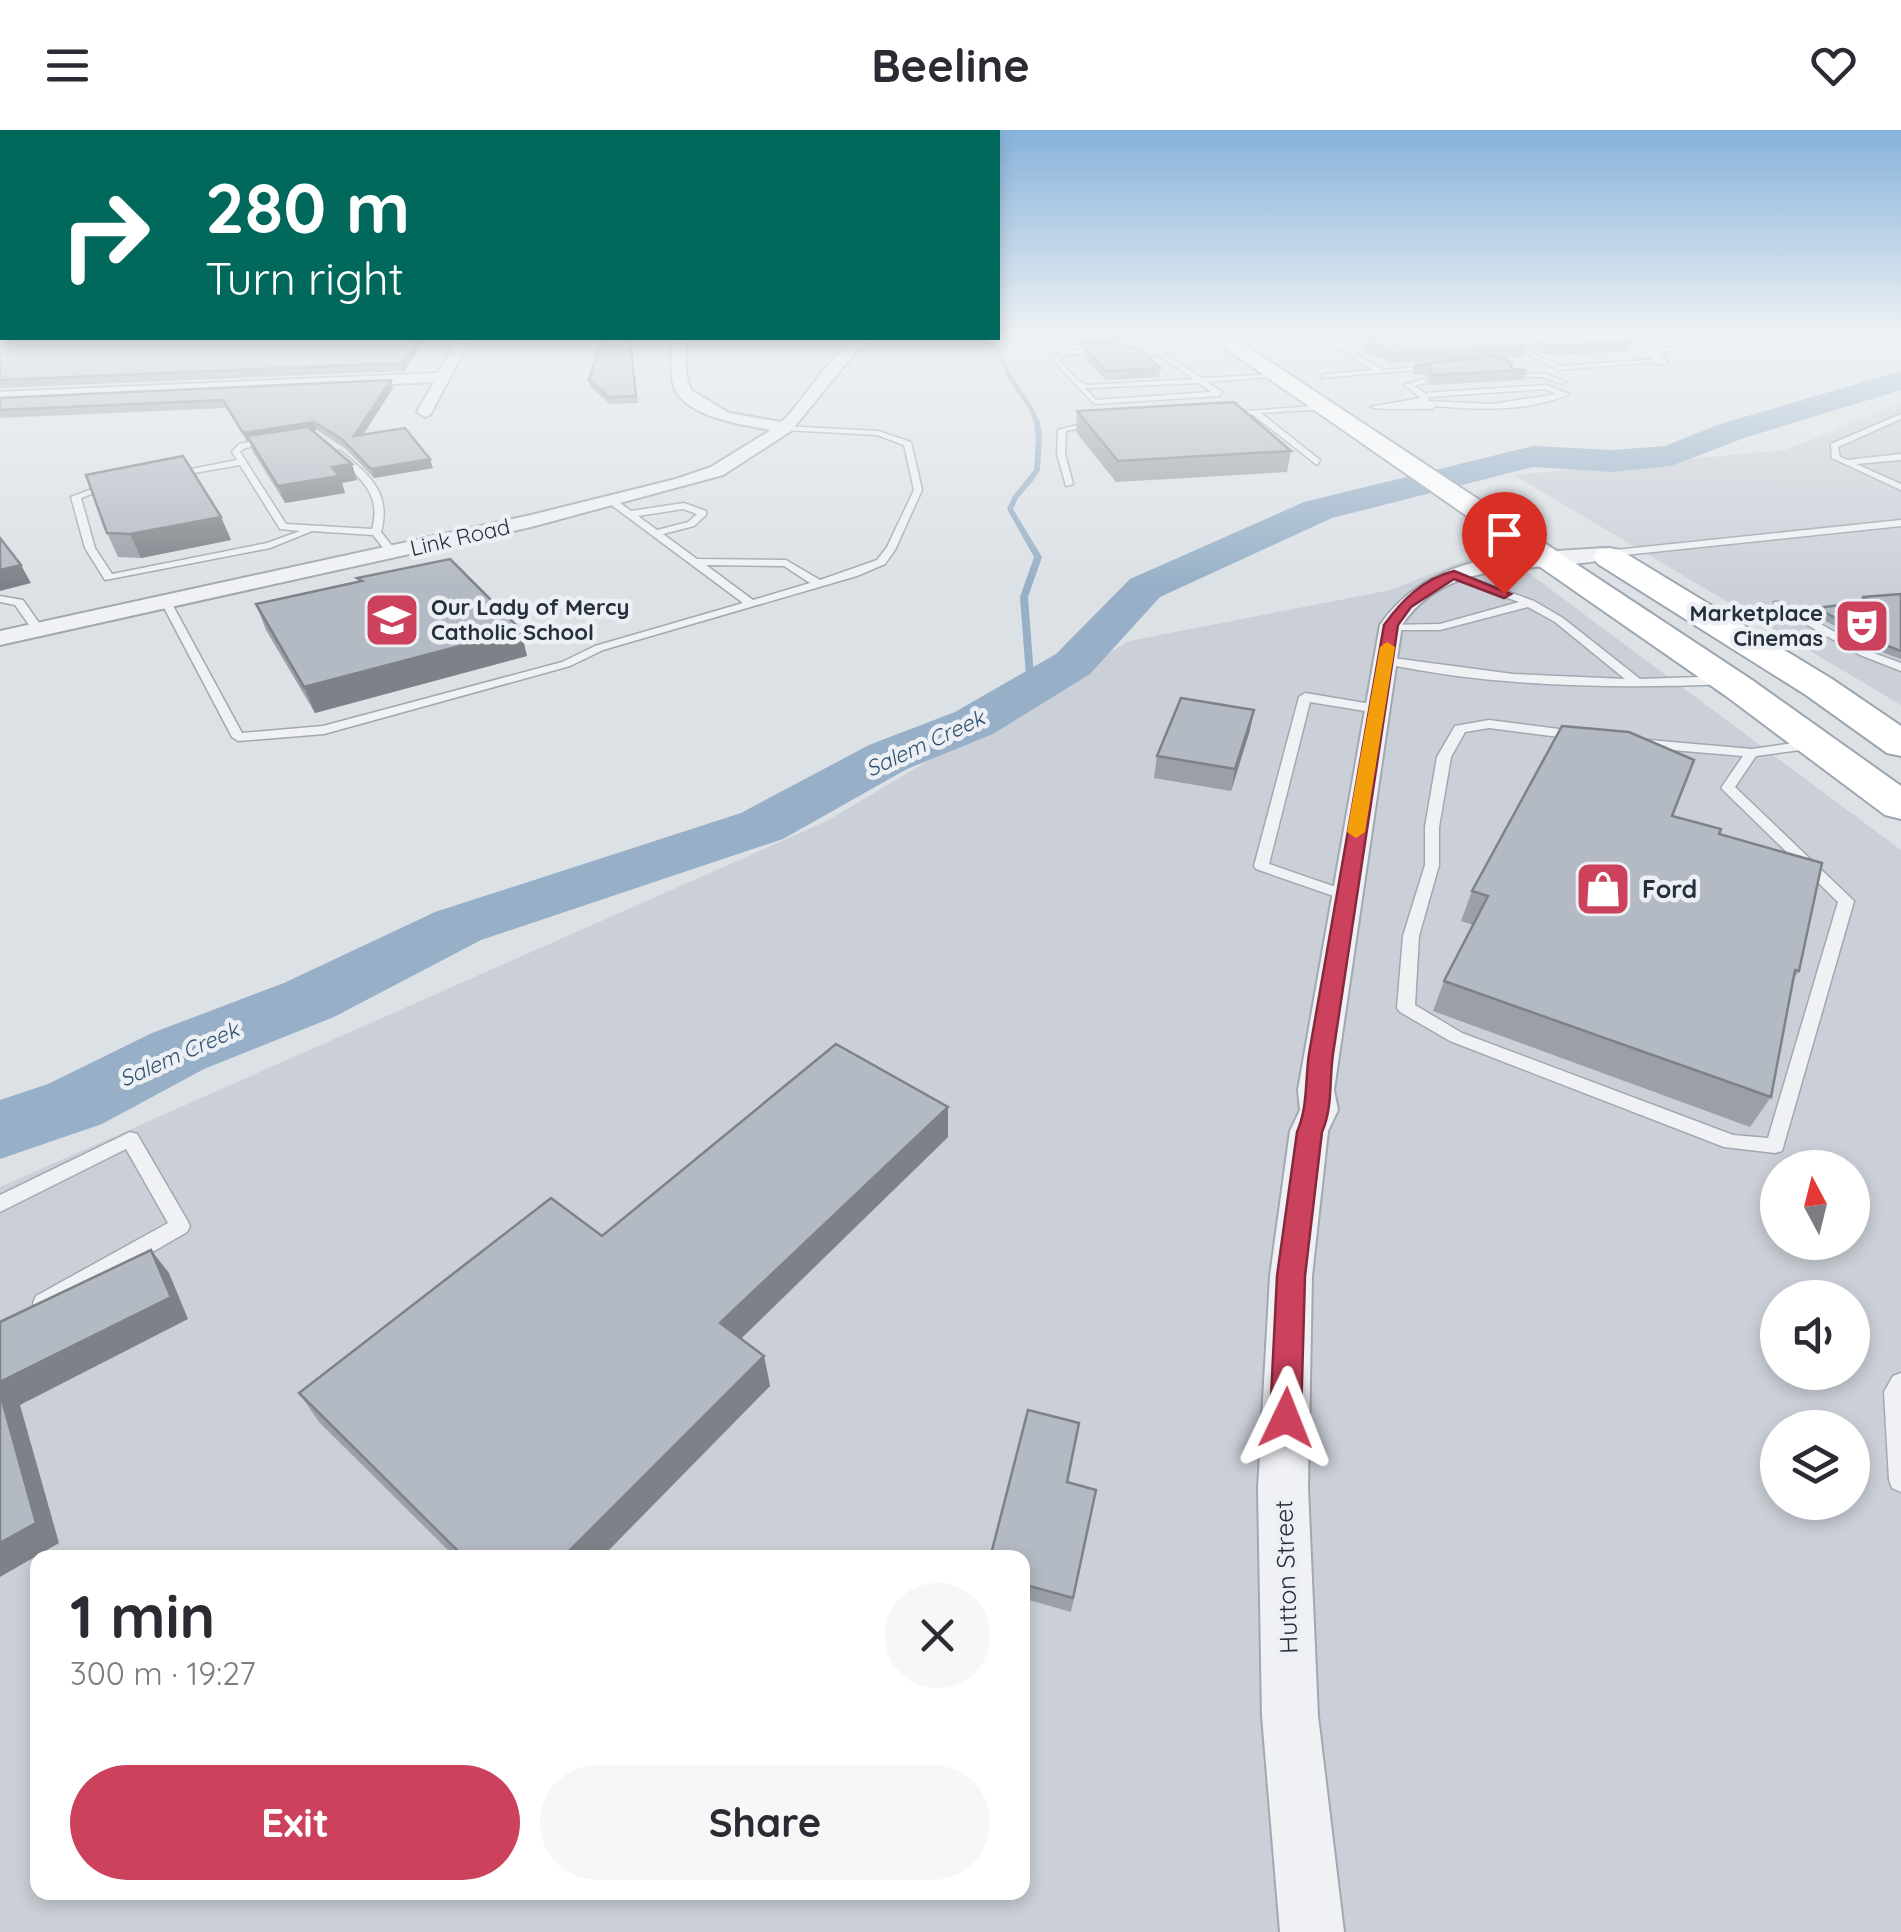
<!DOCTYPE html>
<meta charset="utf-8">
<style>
:root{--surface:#fff;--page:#f7f7f7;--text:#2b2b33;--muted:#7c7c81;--accent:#cc415c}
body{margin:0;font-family:Quicksand,sans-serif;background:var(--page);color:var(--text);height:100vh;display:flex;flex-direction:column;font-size:38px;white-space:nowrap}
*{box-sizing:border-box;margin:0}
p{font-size:32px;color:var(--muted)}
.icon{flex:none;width:55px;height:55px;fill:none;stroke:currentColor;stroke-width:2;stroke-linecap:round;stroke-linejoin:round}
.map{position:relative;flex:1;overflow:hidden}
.drawer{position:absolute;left:30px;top:1420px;width:1000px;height:350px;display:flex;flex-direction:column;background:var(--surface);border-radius:20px;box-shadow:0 5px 15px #0003}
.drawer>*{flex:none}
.banner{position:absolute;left:0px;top:0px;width:1000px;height:210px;box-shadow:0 5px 15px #0003;background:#00695c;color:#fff;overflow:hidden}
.needle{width:65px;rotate:353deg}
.controls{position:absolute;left:1760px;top:1020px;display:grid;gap:20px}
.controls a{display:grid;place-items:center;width:110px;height:110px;border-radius:50%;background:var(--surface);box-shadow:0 5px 15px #0003;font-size:50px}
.pin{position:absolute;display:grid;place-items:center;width:85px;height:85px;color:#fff;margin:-102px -42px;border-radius:50% 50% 50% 0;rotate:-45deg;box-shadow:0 0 10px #0007}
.pin .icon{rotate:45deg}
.me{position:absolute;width:110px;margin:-55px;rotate:2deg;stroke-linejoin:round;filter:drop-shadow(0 0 8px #0008)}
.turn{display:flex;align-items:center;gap:35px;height:210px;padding:0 40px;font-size:45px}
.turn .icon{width:130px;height:130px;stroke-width:2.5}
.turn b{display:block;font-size:70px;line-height:85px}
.round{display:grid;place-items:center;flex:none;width:105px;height:105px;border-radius:52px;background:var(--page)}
.summary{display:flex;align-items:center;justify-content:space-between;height:170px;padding:0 40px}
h1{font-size:60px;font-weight:700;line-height:75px}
.action{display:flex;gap:20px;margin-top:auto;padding:20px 40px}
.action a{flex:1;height:115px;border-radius:60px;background:var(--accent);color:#fff;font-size:40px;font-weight:700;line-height:115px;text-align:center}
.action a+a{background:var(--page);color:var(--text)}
header{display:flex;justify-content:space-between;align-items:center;height:130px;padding:0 40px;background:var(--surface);font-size:45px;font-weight:700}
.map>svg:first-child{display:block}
.built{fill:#cbd0d8;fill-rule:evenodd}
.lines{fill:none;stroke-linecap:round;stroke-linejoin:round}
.stream{fill:#97b0c7;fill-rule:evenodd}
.river{fill:#97b0c7;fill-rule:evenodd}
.lane-casing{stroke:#a2a8b0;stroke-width:3}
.street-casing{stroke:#a2a8b0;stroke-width:4}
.primary-casing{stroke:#9ca6b2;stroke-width:4}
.lane{fill:#eff1f5;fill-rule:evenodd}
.street{fill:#eff1f5;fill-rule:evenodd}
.primary{fill:#fff;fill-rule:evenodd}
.wall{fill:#9ba0a8}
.shaded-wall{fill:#7e8288}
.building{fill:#b4bac3;stroke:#7e8288;stroke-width:2.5}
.route{fill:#cc415c;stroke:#852a3c;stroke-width:2.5}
.slow{fill:#f59e0b}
.labels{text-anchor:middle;stroke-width:9;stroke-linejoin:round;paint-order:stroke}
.far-street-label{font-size:22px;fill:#262f3d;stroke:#ecf0f4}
.far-poi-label{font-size:22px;font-weight:bold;fill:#262f3d;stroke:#ecf0f4;text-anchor:start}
.far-water-label{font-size:22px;font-style:italic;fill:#315070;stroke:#ecf0f4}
.poi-label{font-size:25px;font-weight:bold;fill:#262f3d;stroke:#ecf0f4;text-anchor:start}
.street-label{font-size:25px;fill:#262f3d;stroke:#ecf0f4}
</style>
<header><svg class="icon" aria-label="menu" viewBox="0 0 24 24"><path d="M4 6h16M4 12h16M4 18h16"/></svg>Beeline<svg class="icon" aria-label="heart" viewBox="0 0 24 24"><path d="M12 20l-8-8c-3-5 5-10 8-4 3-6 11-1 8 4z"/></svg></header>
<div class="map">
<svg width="1901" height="1802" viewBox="0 0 1901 1802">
<rect width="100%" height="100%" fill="#dce1e6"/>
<g class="built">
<path d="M 1901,273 L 1901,575 L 1514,345 L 1785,320 Z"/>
<path d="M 1495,418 L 1901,720 L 1901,1802 L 0,1802 L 0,1057 L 827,691 L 1129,511 L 1391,460 ZM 1778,1038 L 1852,1038 L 1852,1112 L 1778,1112 ZM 1778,1168 L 1852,1168 L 1852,1242 L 1778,1242 ZM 1778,1298 L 1852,1298 L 1852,1372 L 1778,1372 ZM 38,1428 L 1022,1428 L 1022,1762 L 38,1762 Z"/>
</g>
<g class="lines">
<path class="stream" d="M 978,208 L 982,208 L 1001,221 L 1006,236 L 1035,281 L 1040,293 L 1042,307 L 1040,340 L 1033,351 L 1018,368 L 1013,379 L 1042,427 L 1028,467 L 1035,560 L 1031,563 L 1027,560 L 1020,467 L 1034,427 L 1007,379 L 1013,366 L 1034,340 L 1036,307 L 1034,293 L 1030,281 L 1008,249 L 997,222 Z"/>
<path class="river" d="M 1901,241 L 1901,260 L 1744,308 L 1671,336 L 1612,342 L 1533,337 L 1332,388 L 1160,467 L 1090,544 L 993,604 L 907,639 L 783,709 L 481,810 L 334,887 L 204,939 L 102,994 L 0,1029 L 0,970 L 48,954 L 152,903 L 284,853 L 435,782 L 741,683 L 869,615 L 955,582 L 1056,524 L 1130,449 L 1304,372 L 1533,316 L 1612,320 L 1665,316 L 1720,294 Z"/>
<g class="lane-casing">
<g id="lane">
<path d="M 1010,204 L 1016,204 C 1033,220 1064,207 1085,211 C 1066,216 1023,223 1010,204 Z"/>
<path d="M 1181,204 L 1212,204 L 1161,209 L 1164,216 L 1161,218 L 1155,209 L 1115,209 Z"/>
<path d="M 1316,204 L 1323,204 L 1340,214 L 1394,210 L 1386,204 L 1393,204 L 1402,213 L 1346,218 L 1383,240 L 1433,236 L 1437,238 L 1321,248 L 1324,244 L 1374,240 Z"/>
<path d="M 1487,204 L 1494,204 L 1560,236 L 1660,229 L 1663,231 L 1559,240 Z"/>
<path d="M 1658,204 L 1665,204 L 1683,220 L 1652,222 L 1654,219 L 1674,218 Z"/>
<path d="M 857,208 L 868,208 L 869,209 L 866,211 Z"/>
<path d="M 1125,217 L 1162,223 L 1202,248 L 1277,244 L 1281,246 L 1207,252 L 1222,262 L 1219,266 L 1094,274 L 1051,228 L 1065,221 ZM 1113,221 L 1158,225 L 1194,249 L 1088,255 L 1079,252 L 1058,229 L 1066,225 ZM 1199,253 L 1211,262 L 1096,270 L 1085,258 Z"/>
<path d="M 1544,243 L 1566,252 L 1562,254 L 1543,247 L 1511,246 Z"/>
<path d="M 1424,249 L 1427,253 L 1414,256 L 1425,263 L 1546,255 L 1569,264 C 1529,282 1478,280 1435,276 L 1432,279 C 1412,278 1388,281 1370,277 L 1421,268 L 1404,255 ZM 1545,259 L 1557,264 L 1493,274 L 1428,271 L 1428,267 Z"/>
<path d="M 1328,275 L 1325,279 L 1261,283 L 1320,330 L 1317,335 L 1252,284 L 1225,285 L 1221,283 Z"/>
<path d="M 1901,284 L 1901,289 L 1838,317 L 1840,327 L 1847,330 L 1901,324 L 1901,330 L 1856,334 L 1901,354 L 1901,360 L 1832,328 L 1831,314 Z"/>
<path d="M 1100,289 L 1103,293 L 1066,301 L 1065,324 L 1073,354 L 1066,356 L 1057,324 L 1058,300 Z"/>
<path d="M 782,296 L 878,301 L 911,312 L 922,360 L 895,420 L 885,434 L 857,446 L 603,520 L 570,536 L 324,604 L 238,611 L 232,607 L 161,472 L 166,469 L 171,472 L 242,603 L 323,596 L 562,532 L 595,516 L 743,473 L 610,374 L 610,370 L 616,370 L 631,381 L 684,373 L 706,381 L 706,385 L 694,396 L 663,404 L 697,429 L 786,430 L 820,450 L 877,430 L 887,417 L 914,360 L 904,315 L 877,305 L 785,300 ZM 683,379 L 697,384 L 688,392 L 657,400 L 638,386 ZM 706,435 L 784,436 L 810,453 L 753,470 Z"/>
<path d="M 273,308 L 276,312 L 245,318 L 240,322 L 286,394 L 372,399 C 383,362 356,345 333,323 L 340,321 C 368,344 392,362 381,402 L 397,422 L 396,424 L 388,424 L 373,405 L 312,401 L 270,418 L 105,450 L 85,418 L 71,367 L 108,353 L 115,355 L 81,368 L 95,418 L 112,444 L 267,413 L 300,401 L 280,399 L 240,335 L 171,347 L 167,344 L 237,330 L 232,322 L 239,314 Z"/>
<path d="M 1901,390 L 1901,396 L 1605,427 L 1600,424 L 1605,421 Z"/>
<path d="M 1454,442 L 1534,471 L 1563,488 L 1640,549 L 1727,546 L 1733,550 L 1727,554 C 1612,559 1494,557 1381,533 L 1381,529 L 1385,527 L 1513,544 L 1625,549 L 1555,492 L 1528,477 L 1440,500 L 1386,500 L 1384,498 L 1390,495 L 1440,494 L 1519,472 L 1450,447 L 1450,443 Z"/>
<path d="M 0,466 L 23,470 L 44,500 L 42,502 L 34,502 L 15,475 L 0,472 Z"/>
<path d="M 1774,472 L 1782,472 L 1868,521 L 1901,533 L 1901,541 L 1860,525 L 1774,476 Z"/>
<path d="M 1305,563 L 1377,575 L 1383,579 L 1377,583 L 1310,572 L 1269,734 L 1350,762 L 1353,765 L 1345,770 L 1256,739 L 1254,736 L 1299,567 Z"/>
<path d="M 1489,590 L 1582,602 L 1588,606 L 1582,610 L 1489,598 L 1465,602 L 1451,627 L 1439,697 L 1439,735 L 1419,806 L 1415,875 L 1462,903 L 1733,1005 L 1768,1008 L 1838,772 L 1721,658 L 1743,626 L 1637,617 L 1631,613 L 1637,609 L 1752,619 L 1815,610 L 1821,614 L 1815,618 L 1756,626 L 1735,657 L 1854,771 L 1782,1021 L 1775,1023 L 1724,1017 L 1450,911 L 1400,882 L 1397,878 L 1403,806 L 1425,735 L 1425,697 L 1437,627 L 1455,596 Z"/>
<path d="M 130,1002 L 137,1004 L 187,1090 L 190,1096 L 187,1102 L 52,1180 L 44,1182 L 36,1180 L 33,1173 L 36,1166 L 168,1093 L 126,1019 L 0,1082 L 0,1065 Z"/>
<path d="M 1901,1243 L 1901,1362 L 1892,1358 L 1889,1350 L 1884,1262 L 1893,1246 Z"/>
</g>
</g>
<g class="street-casing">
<g id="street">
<path d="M 1636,204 L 1648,204 L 1667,231 L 1665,234 L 1655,234 Z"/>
<path d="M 458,208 L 471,208 L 430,285 L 425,287 L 417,282 L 434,252 L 0,272 L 0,262 L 438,243 Z"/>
<path d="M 673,208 L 686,208 L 686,244 L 691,260 L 729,283 L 781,292 C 810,268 834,205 876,208 L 853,225 L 791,301 L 723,345 L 531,397 L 0,515 L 0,501 L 531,385 L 676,349 L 711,337 L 771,300 C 744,295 693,288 677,263 C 668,248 672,223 673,208 Z"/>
<path d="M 1605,418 L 1615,424 L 1612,428 C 1540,445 1450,423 1402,495 L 1334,960 L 1338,980 L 1328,1001 L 1312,1146 L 1308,1358 L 1318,1586 L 1344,1802 L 1280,1802 L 1262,1586 L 1258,1358 L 1270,1146 L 1290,1001 L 1300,980 L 1298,960 L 1380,495 C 1432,420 1522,424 1605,418 Z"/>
</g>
</g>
<g class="primary-casing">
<g id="primary">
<path d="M 1205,204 L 1228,204 L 1752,550 L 1901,656 L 1901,689 L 1885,685 L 1726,566 Z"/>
<path d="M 1609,418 L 1620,420 L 1832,549 L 1901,596 L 1901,626 L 1887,623 L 1806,565 L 1598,434 L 1593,427 L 1598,420 Z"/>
</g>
</g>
<use href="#lane" class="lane"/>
<use href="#street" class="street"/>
<use href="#primary" class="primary"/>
</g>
<g class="wall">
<path d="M 0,204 L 426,208 L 404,241 L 0,258 Z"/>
<path d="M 1061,204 L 1123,204 L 1122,213 L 1079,216 L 1079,208 L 1064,207 Z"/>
<path d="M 1329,204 L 1384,204 L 1384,207 L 1340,210 Z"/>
<path d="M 1397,204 L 1500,204 L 1527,217 L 1524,227 L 1501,228 L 1511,239 L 1527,240 L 1524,250 L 1431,255 L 1425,245 L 1412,244 L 1414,235 L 1457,230 L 1392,233 L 1362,220 L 1364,210 L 1399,207 Z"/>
<path d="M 1502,204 L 1638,204 L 1636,211 L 1630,211 L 1633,212 L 1629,222 L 1547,225 Z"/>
<path d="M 1651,204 L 1664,204 L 1661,212 L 1658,212 Z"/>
<path d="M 1669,204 L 1720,204 L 1716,214 L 1680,212 Z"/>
<path d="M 630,208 L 638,273 L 610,274 L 590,257 L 589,250 Z"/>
<path d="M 1084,218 L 1160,238 L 1159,247 L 1106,250 L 1084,227 Z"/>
<path d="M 393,258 L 363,305 L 433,338 L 374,348 L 346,319 L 317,300 L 313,301 L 357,350 L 342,353 L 345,363 L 285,373 L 253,322 L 249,311 L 247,311 L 226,278 L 0,288 L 0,268 Z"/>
<path d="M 1077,281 L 1291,321 L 1287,342 L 1116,352 L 1076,302 Z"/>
<path d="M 221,387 L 231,410 L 141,428 L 118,427 L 107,403 Z"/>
<path d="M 357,448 L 527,526 L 315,583 L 266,500 L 256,474 L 359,452 Z"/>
<path d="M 1901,464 L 1901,529 L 1884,523 L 1813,484 L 1817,478 L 1859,473 L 1862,467 Z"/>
<path d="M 1250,600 L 1231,661 L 1154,648 L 1157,626 Z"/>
<path d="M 1672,686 L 1719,704 L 1799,841 L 1793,850 L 1771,967 L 1750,997 L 1433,881 L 1444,851 L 1473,795 L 1461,791 L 1472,761 Z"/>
<path d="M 948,1007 L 741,1209 L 764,1226 L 770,1256 L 601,1428 L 456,1428 L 319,1292 L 299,1263 L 602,1106 Z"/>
<path d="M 1077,1308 L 1068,1353 L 1096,1360 L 1071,1482 L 1022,1468 L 1022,1428 Z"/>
</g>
<g class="shaded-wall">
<path d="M 1080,204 L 1123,204 L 1122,213 L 1079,216 Z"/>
<path d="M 1341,204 L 1384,204 L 1384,207 L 1340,210 Z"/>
<path d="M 419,208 L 426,208 L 404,241 L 402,233 Z"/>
<path d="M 391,250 L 393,258 L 357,314 L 354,306 Z"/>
<path d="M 314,292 L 317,300 L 250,311 L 247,306 L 249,311 L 247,311 L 243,303 Z"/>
<path d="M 430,329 L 433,338 L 374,348 L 371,339 Z"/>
<path d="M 352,334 L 357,350 L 342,353 L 345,363 L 285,373 L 278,356 L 332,337 Z"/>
<path d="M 221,387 L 231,410 L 141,428 L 130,404 Z"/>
<path d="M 21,435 L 31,453 L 0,461 L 0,440 Z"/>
<path d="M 521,500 L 527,526 L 315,583 L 304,557 Z"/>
<path d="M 1254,580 L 1250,600 L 1231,661 L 1235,639 Z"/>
<path d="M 948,977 L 948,1007 L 726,1223 L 720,1193 Z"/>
<path d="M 151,1120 L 169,1143 L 188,1189 L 20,1275 L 59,1413 L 0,1447 L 0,1252 Z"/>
<path d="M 764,1226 L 770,1256 L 601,1428 L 562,1428 Z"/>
</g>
<g class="building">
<path d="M 0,204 L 2,204 L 2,208 L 419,208 L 402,233 L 0,250 Z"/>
<path d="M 1406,204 L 1500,204 L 1527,217 L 1394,223 L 1364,210 L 1407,206 Z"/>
<path d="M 1525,204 L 1614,204 L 1633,212 L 1550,216 Z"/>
<path d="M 602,208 L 630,208 L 636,266 L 609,267 L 589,250 Z"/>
<path d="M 1114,215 L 1138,218 L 1160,238 L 1106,241 L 1084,218 Z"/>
<path d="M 1497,226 L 1512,233 L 1511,239 L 1527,240 L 1434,245 L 1428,236 L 1414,235 Z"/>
<path d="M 391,250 L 354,306 L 405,298 L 430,329 L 371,339 L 343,310 L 314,292 L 243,303 L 223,270 L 0,280 L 0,268 Z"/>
<path d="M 1234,272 L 1291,321 L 1118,331 L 1077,281 Z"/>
<path d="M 308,297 L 352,334 L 332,337 L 339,346 L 278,356 L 247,306 Z"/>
<path d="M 183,326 L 221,387 L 130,404 L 107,403 L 86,345 Z"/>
<path d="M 0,408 L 21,435 L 0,440 Z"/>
<path d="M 450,429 L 521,500 L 304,557 L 256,474 L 362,451 L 357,448 Z"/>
<path d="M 1901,464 L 1901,521 L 1888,516 L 1817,478 L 1871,471 L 1862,467 Z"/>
<path d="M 1181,568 L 1254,580 L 1235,639 L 1157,626 Z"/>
<path d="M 1562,596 L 1629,602 L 1694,630 L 1672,686 L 1721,699 L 1719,704 L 1822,733 L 1799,841 L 1795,840 L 1771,967 L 1444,851 L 1488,766 L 1472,761 Z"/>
<path d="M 836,914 L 948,977 L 720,1193 L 764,1226 L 562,1428 L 465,1428 L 299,1263 L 551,1068 L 602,1106 Z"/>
<path d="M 151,1120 L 171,1167 L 0,1252 L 0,1192 Z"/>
<path d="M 0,1263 L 36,1393 L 0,1413 Z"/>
<path d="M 1028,1280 L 1079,1293 L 1067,1352 L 1096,1360 L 1073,1468 L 1022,1454 L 1022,1428 L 990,1428 Z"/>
</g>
<linearGradient id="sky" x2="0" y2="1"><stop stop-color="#87b2db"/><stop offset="0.45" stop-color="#eff2f4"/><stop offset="1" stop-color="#eff2f4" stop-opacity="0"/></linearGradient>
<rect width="1901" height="456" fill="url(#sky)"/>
<path class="route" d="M 1454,441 L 1511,464 L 1504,468 L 1454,449 L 1411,477 L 1398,495 L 1333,924 C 1329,951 1333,977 1322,1002 L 1305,1146 L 1301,1288 L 1297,1297 L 1286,1302 L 1275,1297 L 1270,1288 L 1277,1146 L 1297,1002 C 1308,977 1305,951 1309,924 L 1384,495 C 1402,470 1423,449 1454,441 Z"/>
<path class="slow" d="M 1387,512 L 1395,517 L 1365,702 L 1356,708 L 1347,702 L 1380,517 Z"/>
<defs>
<g id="school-square" transform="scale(2.875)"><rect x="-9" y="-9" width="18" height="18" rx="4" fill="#cc415c" stroke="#ecf0f4"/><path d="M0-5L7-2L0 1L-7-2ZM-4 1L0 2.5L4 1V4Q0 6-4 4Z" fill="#fff"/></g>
<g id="theatre-square" transform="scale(2.875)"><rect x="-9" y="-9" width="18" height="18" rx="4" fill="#cc415c" stroke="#ecf0f4"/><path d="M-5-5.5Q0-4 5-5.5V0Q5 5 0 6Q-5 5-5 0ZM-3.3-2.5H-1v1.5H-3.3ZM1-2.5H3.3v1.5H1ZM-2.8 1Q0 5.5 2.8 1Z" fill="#fff"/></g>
<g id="shop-square" transform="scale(2.875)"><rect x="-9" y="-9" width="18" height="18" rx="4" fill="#cc415c" stroke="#ecf0f4"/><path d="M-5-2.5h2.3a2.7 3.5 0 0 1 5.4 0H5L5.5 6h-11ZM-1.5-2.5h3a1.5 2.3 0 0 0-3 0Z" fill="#fff"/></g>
</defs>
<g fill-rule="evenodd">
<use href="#school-square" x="392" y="490"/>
<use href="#theatre-square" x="1862" y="496"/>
<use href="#shop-square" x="1603" y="759"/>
</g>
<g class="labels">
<g class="far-street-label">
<text transform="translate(460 407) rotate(-13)" y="8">Link Road</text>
</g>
<g class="far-poi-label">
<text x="431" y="485">Our Lady of Mercy<tspan x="431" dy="25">Catholic School</tspan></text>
<text x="1823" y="491" text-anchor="end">Marketplace<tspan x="1823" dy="25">Cinemas</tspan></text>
</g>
<g class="far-water-label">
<text transform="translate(925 613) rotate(-25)" y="8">Salem Creek</text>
<text transform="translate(179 924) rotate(-24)" y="8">Salem Creek</text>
</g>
<g class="poi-label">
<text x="1642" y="768">Ford</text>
</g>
<g class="street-label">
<text transform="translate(1286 1447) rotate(-92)" y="9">Hutton Street</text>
</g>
</g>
</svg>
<div class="controls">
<a><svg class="needle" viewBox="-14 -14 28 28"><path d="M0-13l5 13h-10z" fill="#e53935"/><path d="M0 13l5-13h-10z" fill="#7c7c81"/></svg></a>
<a><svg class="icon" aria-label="sound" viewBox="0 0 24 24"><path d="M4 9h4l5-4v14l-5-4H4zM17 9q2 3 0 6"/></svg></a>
<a><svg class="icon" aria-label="layers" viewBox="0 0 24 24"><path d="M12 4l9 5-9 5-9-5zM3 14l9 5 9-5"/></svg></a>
</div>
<div class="pin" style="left:1504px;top:464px;background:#d93025"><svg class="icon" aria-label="arrive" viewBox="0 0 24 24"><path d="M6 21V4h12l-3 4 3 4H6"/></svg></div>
<svg class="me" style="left:1286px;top:1288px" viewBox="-20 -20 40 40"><path d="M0-17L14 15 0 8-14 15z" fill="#cc415c" stroke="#fff" stroke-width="4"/></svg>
<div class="banner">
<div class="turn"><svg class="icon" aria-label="right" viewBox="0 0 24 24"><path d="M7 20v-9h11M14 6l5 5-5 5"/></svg><div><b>280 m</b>Turn right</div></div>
</div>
<section class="drawer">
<div class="summary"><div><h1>1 min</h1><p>300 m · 19:27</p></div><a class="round"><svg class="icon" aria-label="close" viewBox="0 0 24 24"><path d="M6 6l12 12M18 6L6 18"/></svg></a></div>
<div class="action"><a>Exit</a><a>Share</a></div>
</section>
</div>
